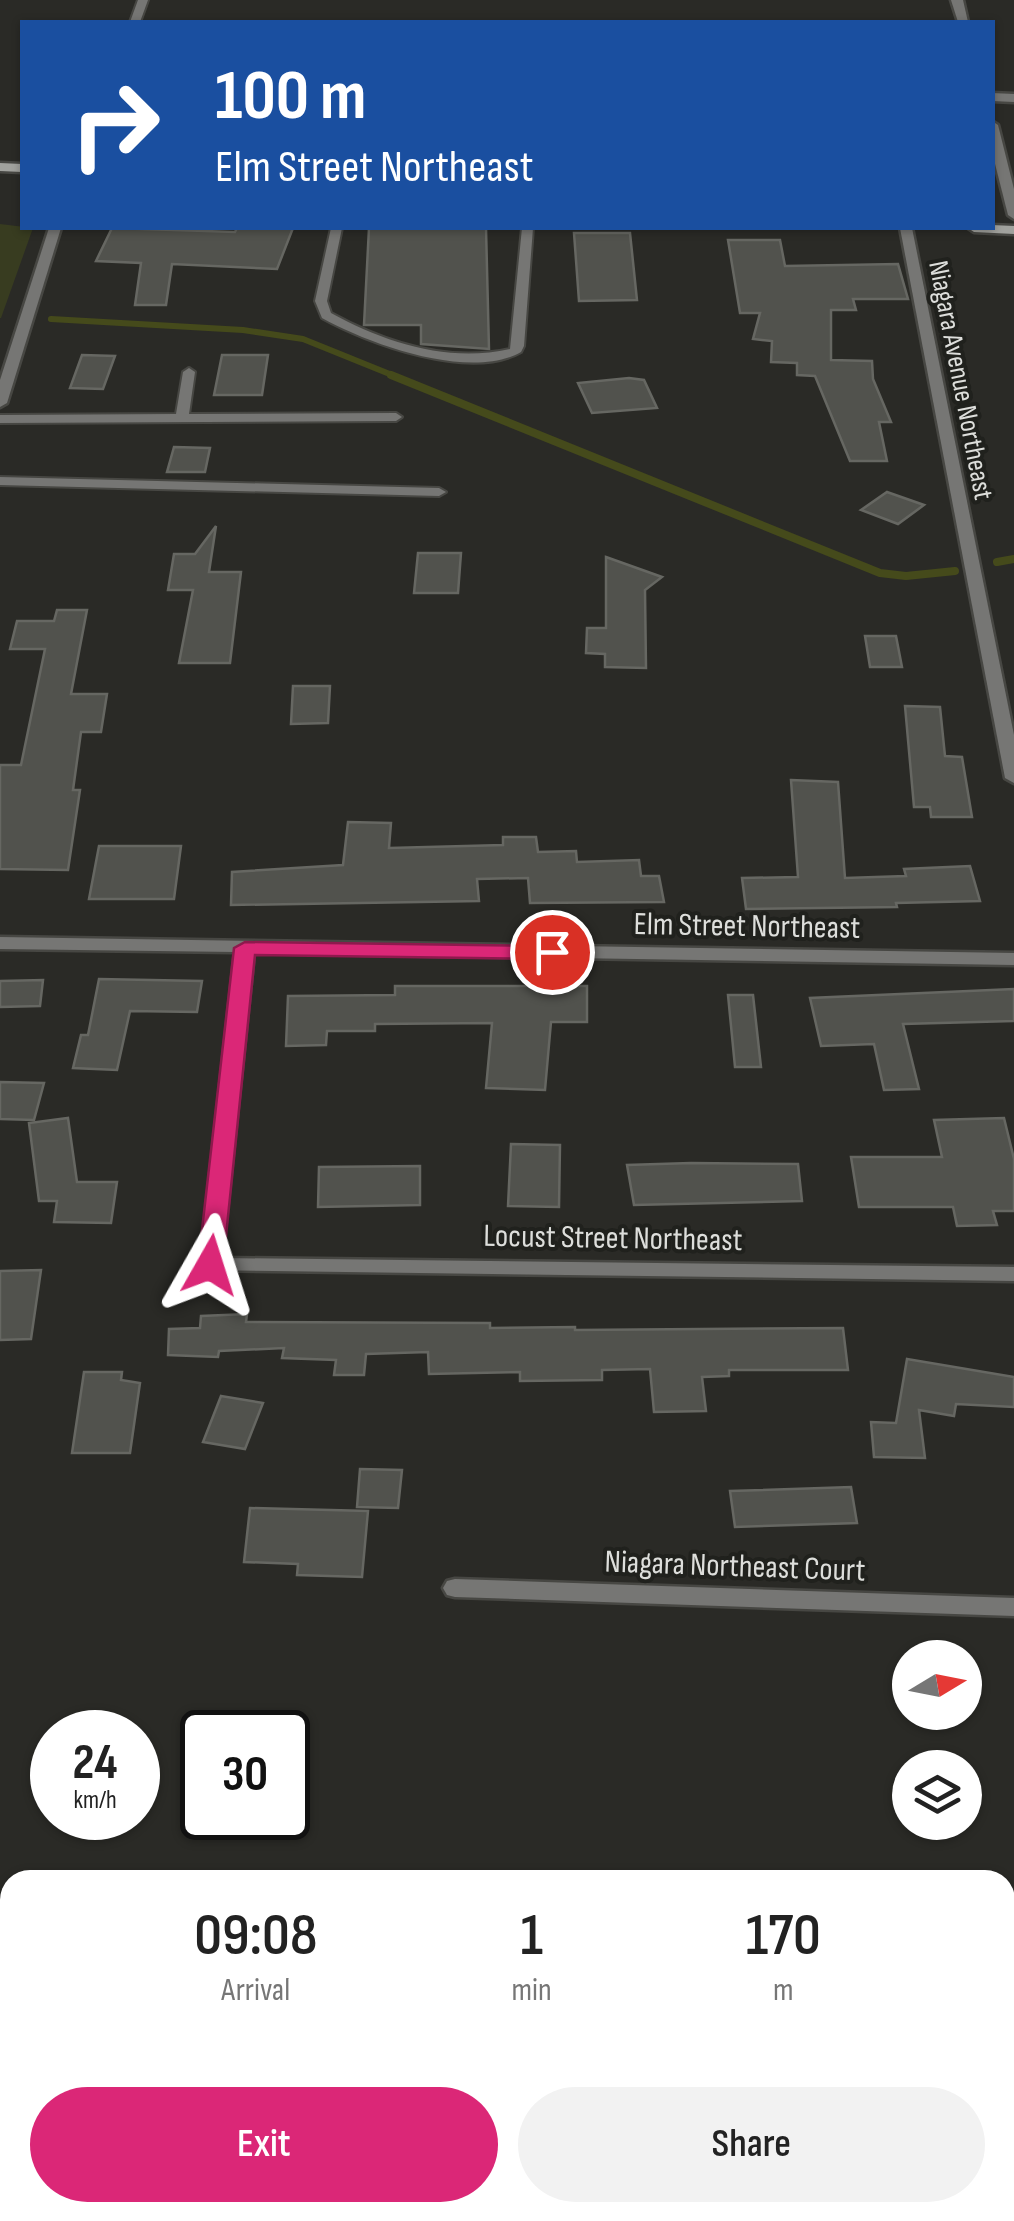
<!DOCTYPE html>
<style>
:root{--surface:#fff;--page:#f2f2f2;--text:#222;--muted:#767676;--accent:#db2777}
body{margin:0;font-family:"Sofia Sans Condensed",sans-serif;background:var(--page);color:var(--text);height:100vh;display:flex;flex-direction:column;font-size:38px;white-space:nowrap}
*{box-sizing:border-box;margin:0}
p{font-size:32px;color:var(--muted)}
.icon{flex:none;width:55px;height:55px;fill:none;stroke:currentColor;stroke-width:2;stroke-linecap:round;stroke-linejoin:round}
.map{position:relative;flex:1;overflow:hidden}
.details{position:absolute;left:0px;top:1870px;width:1015px;height:352px;display:flex;flex-direction:column;background:var(--surface);border-radius:30px 30px 0 0;box-shadow:0 2px 8px #0004}
.details>*{flex:none}
.hud{position:absolute;left:20px;top:20px;width:975px;height:210px;border-radius:0px;box-shadow:0 2px 8px #0004;background:#1a4fa0;color:#fff;overflow:hidden}
.needle{width:65px;rotate:80deg}
.buttons{position:absolute;left:892px;top:1640px;display:grid;gap:20px}
.buttons a{display:grid;place-items:center;width:90px;height:90px;border-radius:50%;background:var(--surface);box-shadow:0 2px 8px #0004;font-size:50px}
.speed{position:absolute;left:30px;top:1710px;display:flex;gap:20px;font-size:50px;font-weight:700;text-align:center}
.speed>*{display:grid;place-content:center;width:130px;height:130px;border-radius:50%;background:var(--surface);box-shadow:0 2px 8px #0004;line-height:1}
.speed small{font-size:25px;font-weight:400}
.speed .limit{border:5px solid #111;border-radius:15px;background:#fff;color:#111}
.pin{position:absolute;display:grid;place-items:center;width:85px;height:85px;color:#fff;margin:-42px;border:5px solid #fff;border-radius:50%;box-shadow:0 2px 10px #0007}
.me{position:absolute;width:110px;margin:-55px;rotate:6deg;stroke-linejoin:round;filter:drop-shadow(0 0 8px #0008)}
.turn{display:flex;align-items:center;gap:35px;height:210px;padding:0 30px;font-size:45px}
.turn .icon{width:130px;height:130px;stroke-width:2.5}
.turn b{display:block;font-size:70px;line-height:85px}
.eta{display:flex;justify-content:space-evenly;align-items:center;height:170px;text-align:center}
.eta b{font-size:60px;font-weight:600;line-height:70px}
.action{display:flex;gap:20px;margin-top:auto;padding:20px 30px}
.action a{flex:1;height:115px;border-radius:60px;background:var(--accent);color:#fff;font-size:40px;font-weight:600;line-height:115px;text-align:center}
.action a+a{background:var(--page);color:var(--text)}
.map>svg:first-child{display:block}
.green{fill:#383c20}
.lines{fill:none;stroke-linecap:round;stroke-linejoin:round}
.stream-far1{stroke:#454a1b;stroke-width:6}
.stream{stroke:#454a1b;stroke-width:8}
.building{fill:#51524d;stroke:#666762;stroke-width:2.5}
.lane-casing{stroke:#474743;stroke-width:4}
.street-casing{stroke:#474743;stroke-width:5}
.secondary-casing{stroke:#474743;stroke-width:5}
.lane{fill:#767674;fill-rule:evenodd}
.street{fill:#767674;fill-rule:evenodd}
.secondary{fill:#a1a29e;fill-rule:evenodd}
.route{fill:#db2777;stroke:#8e194d;stroke-width:2.5}
.labels{text-anchor:middle;stroke-width:8;stroke-linejoin:round;paint-order:stroke}
.far-street-label{font-size:28px;fill:#dddedb;stroke:#20211d}
.street-label{font-size:32px;fill:#dddedb;stroke:#20211d}
</style>
<div class="map">
<svg width="1014" height="2221" viewBox="0 0 1014 2221">
<rect width="100%" height="100%" fill="#2a2a26"/>
<path class="green" d="M 0,224 L 33,228 L 1,318 L 0,318 Z"/>
<g class="lines">
<path class="stream-far1" d="M 51,319 L 243,330 L 303,339 L 397,377"/>
<g class="stream">
<path d="M 391,375 L 880,573 L 906,576 L 955,571"/>
<path d="M 997,562 L 1014,559"/>
</g>
</g>
<g class="building">
<path d="M 112,228 L 235,232 L 237,228 L 293,228 L 277,269 L 172,264 L 166,305 L 135,305 L 141,263 L 96,261 Z"/>
<path d="M 369,228 L 486,228 L 489,349 L 421,344 L 421,325 L 364,325 Z"/>
<path d="M 574,233 L 630,233 L 637,300 L 579,301 Z"/>
<path d="M 728,240 L 780,240 L 785,266 L 898,264 L 908,299 L 853,299 L 856,310 L 831,310 L 831,360 L 872,361 L 873,379 L 891,422 L 879,422 L 887,461 L 850,461 L 815,376 L 797,375 L 797,363 L 771,362 L 772,341 L 753,339 L 760,313 L 740,313 Z"/>
<path d="M 82,355 L 115,356 L 103,389 L 70,388 Z"/>
<path d="M 222,355 L 268,355 L 262,395 L 214,395 Z"/>
<path d="M 629,378 L 644,380 L 657,408 L 592,413 L 578,383 Z"/>
<path d="M 174,447 L 210,448 L 205,472 L 167,472 Z"/>
<path d="M 887,492 L 924,505 L 898,524 L 861,510 Z"/>
<path d="M 216,526 L 209,572 L 241,572 L 230,663 L 179,663 L 193,590 L 168,590 L 174,554 L 195,554 Z"/>
<path d="M 418,553 L 461,553 L 458,593 L 414,593 Z"/>
<path d="M 606,557 L 662,577 L 645,590 L 646,668 L 605,667 L 605,654 L 586,653 L 587,628 L 606,628 Z"/>
<path d="M 57,610 L 87,610 L 71,694 L 107,694 L 101,732 L 81,732 L 73,790 L 80,790 L 68,870 L 0,869 L 0,765 L 21,765 L 45,649 L 10,649 L 17,621 L 54,621 Z"/>
<path d="M 865,636 L 896,636 L 902,667 L 870,667 Z"/>
<path d="M 293,686 L 330,686 L 328,723 L 291,724 Z"/>
<path d="M 905,706 L 940,707 L 945,756 L 962,757 L 972,817 L 931,817 L 930,807 L 914,807 Z"/>
<path d="M 791,780 L 838,782 L 845,878 L 906,876 L 904,869 L 970,866 L 980,901 L 896,903 L 897,907 L 746,909 L 742,878 L 798,877 Z"/>
<path d="M 348,822 L 391,823 L 389,848 L 503,845 L 503,837 L 536,837 L 538,852 L 576,851 L 577,862 L 639,860 L 641,876 L 659,876 L 664,902 L 530,903 L 528,878 L 477,879 L 479,901 L 231,905 L 232,872 L 343,865 Z"/>
<path d="M 99,846 L 181,846 L 174,899 L 89,899 Z"/>
<path d="M 99,979 L 202,981 L 197,1012 L 130,1011 L 117,1070 L 73,1068 L 81,1035 L 88,1035 Z"/>
<path d="M 43,980 L 40,1006 L 0,1007 L 0,981 Z"/>
<path d="M 395,986 L 587,986 L 587,1022 L 551,1022 L 545,1090 L 486,1088 L 492,1023 L 375,1024 L 375,1031 L 327,1031 L 326,1045 L 286,1046 L 288,996 L 395,995 Z"/>
<path d="M 1014,989 L 1014,1021 L 903,1024 L 919,1089 L 884,1090 L 874,1044 L 821,1046 L 810,998 Z"/>
<path d="M 728,995 L 753,995 L 761,1067 L 735,1067 Z"/>
<path d="M 0,1082 L 44,1083 L 34,1120 L 0,1119 Z"/>
<path d="M 68,1118 L 77,1182 L 117,1182 L 111,1223 L 54,1222 L 57,1201 L 39,1201 L 29,1123 Z"/>
<path d="M 1004,1118 L 1014,1159 L 1014,1211 L 993,1211 L 997,1225 L 957,1226 L 953,1207 L 859,1207 L 851,1157 L 942,1157 L 934,1120 Z"/>
<path d="M 511,1144 L 560,1145 L 559,1207 L 508,1206 Z"/>
<path d="M 691,1163 L 798,1164 L 802,1201 L 634,1205 L 627,1165 Z"/>
<path d="M 420,1166 L 420,1205 L 318,1207 L 319,1167 Z"/>
<path d="M 41,1270 L 31,1339 L 0,1340 L 0,1271 Z"/>
<path d="M 247,1314 L 246,1322 L 490,1323 L 490,1328 L 575,1327 L 575,1330 L 843,1328 L 848,1370 L 729,1370 L 729,1376 L 702,1377 L 706,1411 L 654,1412 L 650,1369 L 602,1370 L 602,1380 L 520,1381 L 520,1372 L 429,1374 L 428,1352 L 366,1354 L 364,1375 L 334,1375 L 336,1360 L 282,1358 L 284,1348 L 219,1351 L 218,1357 L 168,1355 L 169,1329 L 200,1328 L 201,1316 Z"/>
<path d="M 907,1359 L 1014,1377 L 1014,1407 L 956,1404 L 954,1416 L 919,1410 L 925,1458 L 874,1457 L 871,1422 L 896,1423 Z"/>
<path d="M 84,1372 L 122,1372 L 121,1380 L 140,1383 L 130,1453 L 72,1453 Z"/>
<path d="M 221,1396 L 263,1403 L 245,1449 L 203,1442 Z"/>
<path d="M 360,1469 L 402,1470 L 398,1508 L 357,1507 Z"/>
<path d="M 851,1487 L 857,1523 L 735,1527 L 730,1491 Z"/>
<path d="M 250,1508 L 368,1511 L 362,1577 L 297,1575 L 298,1564 L 244,1562 Z"/>
</g>
<g class="lines">
<g class="lane-casing">
<g id="lane">
<path d="M 138,0 L 148,0 L 140,22 L 130,22 Z"/>
<path d="M 331,228 L 342,228 L 327,301 L 331,313 C 386,343 448,363 510,349 L 522,228 L 533,228 L 524,346 L 521,352 C 470,381 369,344 322,318 L 315,301 Z"/>
<path d="M 189,368 L 195,372 L 189,414 L 396,413 L 402,417 L 396,421 L 0,423 L 0,415 L 176,414 L 183,372 Z"/>
<path d="M 0,477 L 439,488 L 446,492 L 439,496 L 0,485 Z"/>
</g>
</g>
<g class="street-casing">
<g id="street">
<path d="M 951,0 L 963,0 L 968,22 L 958,22 Z"/>
<path d="M 992,93 L 1014,94 L 1014,102 L 992,101 Z"/>
<path d="M 992,121 L 998,125 L 1014,189 L 1014,219 L 1008,215 L 992,152 Z"/>
<path d="M 49,228 L 61,228 L 7,403 L 0,407 L 0,380 Z"/>
<path d="M 900,228 L 912,228 L 1014,735 L 1014,783 L 1005,778 Z"/>
<path d="M 0,937 L 1014,953 L 1014,965 L 254,953 L 222,1258 L 1014,1267 L 1014,1281 L 203,1270 L 200,1265 L 235,952 L 0,949 Z"/>
<path d="M 455,1579 L 1014,1598 L 1014,1616 L 455,1597 L 447,1595 L 443,1588 L 447,1581 Z"/>
</g>
</g>
<g class="secondary-casing">
<g id="secondary">
<path d="M 0,163 L 22,164 L 22,172 L 0,171 Z"/>
<path d="M 992,225 L 1014,226 L 1014,234 L 974,232 L 968,228 Z"/>
</g>
</g>
<use href="#lane" class="lane"/>
<use href="#street" class="street"/>
<use href="#secondary" class="secondary"/>
</g>
<path class="route" d="M 245,942 L 552,946 L 563,952 L 552,959 L 255,955 L 223,1265 L 210,1274 L 198,1265 L 234,948 Z"/>
<g class="labels">
<g class="far-street-label">
<text transform="translate(962 380) rotate(79)" y="10">Niagara Avenue Northeast</text>
</g>
<g class="street-label">
<text transform="translate(747 925) rotate(1)" y="11">Elm Street Northeast</text>
<text transform="translate(613 1237) rotate(1)" y="11">Locust Street Northeast</text>
<text transform="translate(735 1565) rotate(2)" y="11">Niagara Northeast Court</text>
</g>
</g>
</svg>
<div class="buttons">
<a><svg class="needle" viewBox="-14 -14 28 28"><path d="M0-13l5 13h-10z" fill="#e53935"/><path d="M0 13l5-13h-10z" fill="#767676"/></svg></a>
<a><svg class="icon" aria-label="layers" viewBox="0 0 24 24"><path d="M12 4l9 5-9 5-9-5zM3 14l9 5 9-5"/></svg></a>
</div>
<div class="speed"><div>24<small>km/h</small></div><div class="limit">30</div></div>
<div class="pin" style="left:552px;top:952px;background:#d93025"><svg class="icon" aria-label="arrive" viewBox="0 0 24 24"><path d="M6 21V4h12l-3 4 3 4H6"/></svg></div>
<svg class="me" style="left:210px;top:1265px" viewBox="-20 -20 40 40"><path d="M0-17L14 15 0 8-14 15z" fill="#db2777" stroke="#fff" stroke-width="4"/></svg>
<div class="hud">
<div class="turn"><svg class="icon" aria-label="right" viewBox="0 0 24 24"><path d="M7 20v-9h11M14 6l5 5-5 5"/></svg><div><b>100 m</b>Elm Street Northeast</div></div>
</div>
<section class="details">
<div class="eta">
<div><b>09:08</b><p>Arrival</p></div>
<div><b>1</b><p>min</p></div>
<div><b>170</b><p>m</p></div>
</div>
<div class="action"><a>Exit</a><a>Share</a></div>
</section>
</div>
